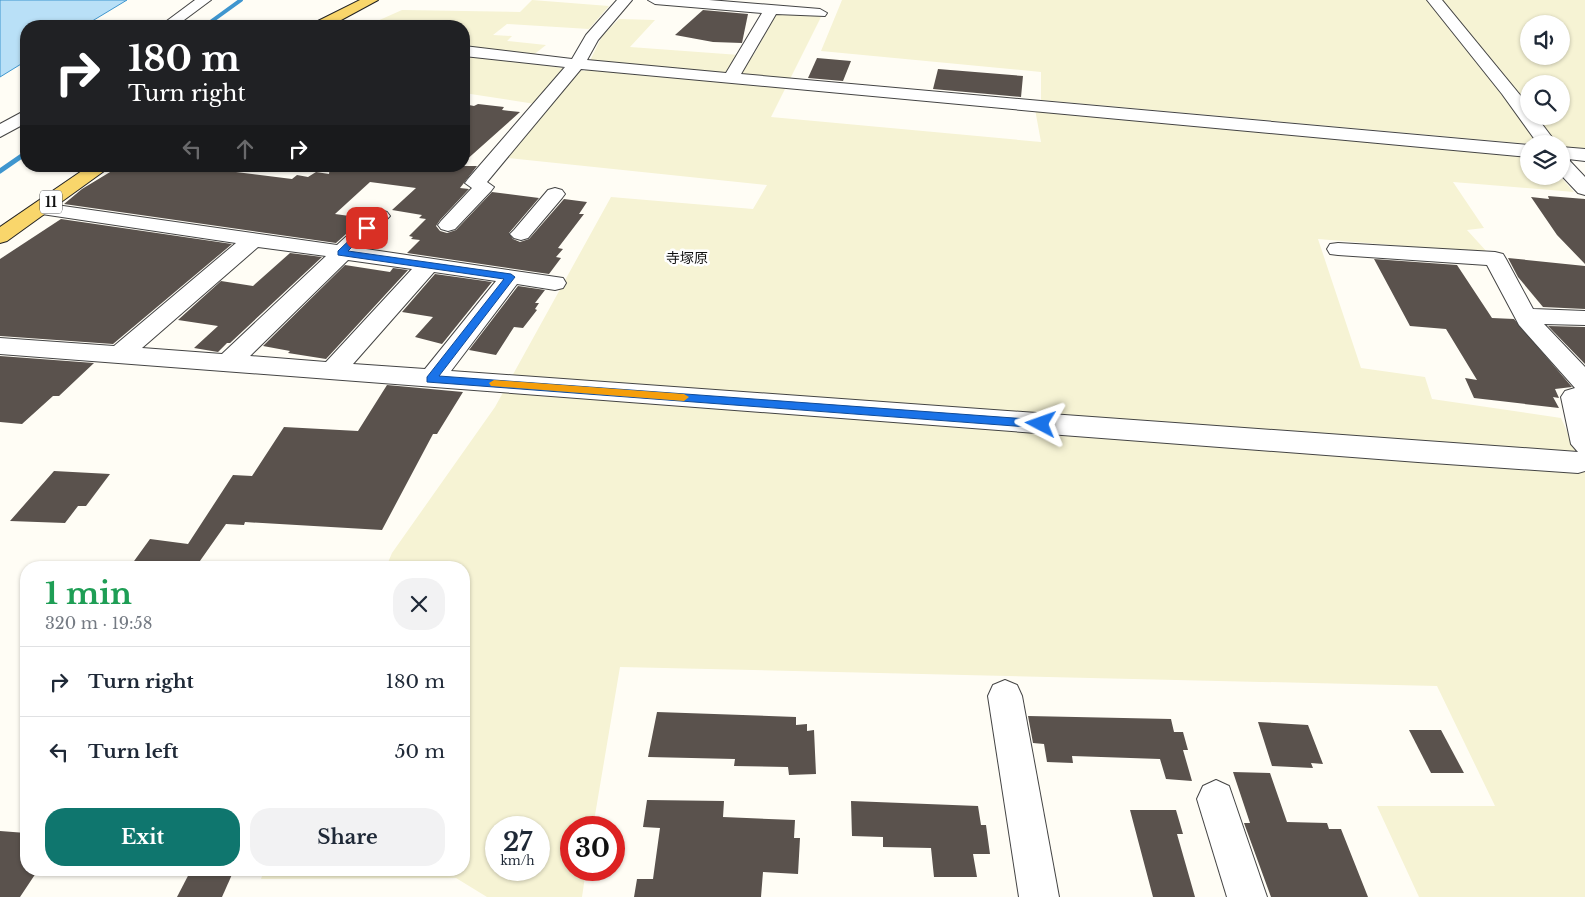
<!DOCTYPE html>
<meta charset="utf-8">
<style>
:root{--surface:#fff;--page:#f2f2f3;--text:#1f2937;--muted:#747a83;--line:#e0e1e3;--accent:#0f766e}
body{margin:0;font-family:"Libre Baskerville","Noto Sans JP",serif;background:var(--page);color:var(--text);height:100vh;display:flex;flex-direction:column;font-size:19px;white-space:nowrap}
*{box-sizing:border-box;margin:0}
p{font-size:16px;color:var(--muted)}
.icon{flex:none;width:28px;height:28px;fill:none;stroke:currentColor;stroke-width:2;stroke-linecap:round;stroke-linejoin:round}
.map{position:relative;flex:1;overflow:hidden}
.panel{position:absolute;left:20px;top:561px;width:450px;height:315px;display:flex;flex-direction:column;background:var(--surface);border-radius:20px;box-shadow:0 1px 4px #0004}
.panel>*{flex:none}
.top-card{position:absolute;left:20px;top:20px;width:450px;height:152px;border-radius:20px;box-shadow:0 1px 4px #0004;background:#202124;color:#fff;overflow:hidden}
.buttons{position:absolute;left:1520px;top:15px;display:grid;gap:10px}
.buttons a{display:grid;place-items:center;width:50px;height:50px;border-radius:50%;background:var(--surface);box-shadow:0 1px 4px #0004;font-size:25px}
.speed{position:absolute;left:485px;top:816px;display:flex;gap:10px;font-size:25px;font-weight:700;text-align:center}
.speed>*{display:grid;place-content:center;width:65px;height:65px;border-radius:50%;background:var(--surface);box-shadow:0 1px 4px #0004;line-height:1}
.speed small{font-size:12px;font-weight:400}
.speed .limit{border:8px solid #d22;background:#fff;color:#111}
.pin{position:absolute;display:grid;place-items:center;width:42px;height:42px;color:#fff;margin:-21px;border-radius:10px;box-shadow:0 2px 8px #0006}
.me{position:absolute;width:55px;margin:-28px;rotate:274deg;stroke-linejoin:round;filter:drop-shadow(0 0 4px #0008)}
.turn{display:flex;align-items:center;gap:18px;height:105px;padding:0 25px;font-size:22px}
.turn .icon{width:65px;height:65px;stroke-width:2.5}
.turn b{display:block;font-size:35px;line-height:42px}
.lanes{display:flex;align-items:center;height:48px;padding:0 25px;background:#0003;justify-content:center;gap:25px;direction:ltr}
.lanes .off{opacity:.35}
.round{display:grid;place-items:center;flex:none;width:52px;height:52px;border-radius:20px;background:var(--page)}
.head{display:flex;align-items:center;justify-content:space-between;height:85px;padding:0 25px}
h1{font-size:30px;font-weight:800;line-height:38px;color:#1e9e55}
.action{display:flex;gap:10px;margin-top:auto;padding:10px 25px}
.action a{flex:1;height:58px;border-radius:20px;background:var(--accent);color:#fff;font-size:20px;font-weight:800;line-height:58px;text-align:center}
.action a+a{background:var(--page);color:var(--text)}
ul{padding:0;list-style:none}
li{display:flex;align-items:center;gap:15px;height:70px;padding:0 25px;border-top:1px solid var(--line)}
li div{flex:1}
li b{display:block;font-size:19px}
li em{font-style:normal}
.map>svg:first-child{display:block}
.farmland{fill:#f6f3d4;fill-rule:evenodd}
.water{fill:#b9e0f7;stroke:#3f96cf}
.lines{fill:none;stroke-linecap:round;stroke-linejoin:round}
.stream-far1{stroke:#3f96cf;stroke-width:4}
.stream{stroke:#3f96cf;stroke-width:5}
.building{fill:#5a524d}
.street-casing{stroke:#444;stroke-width:2}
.primary-casing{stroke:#222;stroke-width:2}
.street{fill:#fff;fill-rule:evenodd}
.primary{fill:#f9d66b;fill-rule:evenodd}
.route{fill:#1a73e8;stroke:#114b97}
.slow{fill:#f59e0b}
.labels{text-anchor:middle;stroke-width:5;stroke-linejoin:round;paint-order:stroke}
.shield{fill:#fff;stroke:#585858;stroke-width:1}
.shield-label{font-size:14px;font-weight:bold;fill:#111}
.far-neighbourhood-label{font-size:14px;fill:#111;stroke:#fff}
</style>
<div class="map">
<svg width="1585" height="897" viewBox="0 0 1585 897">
<rect width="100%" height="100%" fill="#fffdf5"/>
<g class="farmland">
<path d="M 532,0 L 609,6 L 589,29 L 507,24 L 493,35 L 512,36 L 507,41 L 546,45 L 532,56 L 464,48 L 464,26 L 366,26 L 402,10 L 520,12 Z"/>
<path d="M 842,0 L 1585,0 L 1585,149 L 1561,147 L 1561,144 L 1529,144 L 1041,100 L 1041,72 L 821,51 ZM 1529,24 L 1561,24 L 1561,56 L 1529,56 ZM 1529,84 L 1561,84 L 1561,116 L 1529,116 Z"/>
<path d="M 777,13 L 822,15 L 771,117 L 1041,142 L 1035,109 L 1529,154 L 1529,176 L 1560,176 L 1574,192 L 1453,182 L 1484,228 L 1467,230 L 1488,253 L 1318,239 L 1361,368 L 1425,377 L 1432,399 L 1561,418 L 1585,471 L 1585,897 L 1419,897 L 1377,806 L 1495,806 L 1437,686 L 620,667 L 593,827 L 571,828 L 571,870 L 586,870 L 582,897 L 487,897 L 456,878 L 261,879 L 264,870 L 464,870 L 464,568 L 386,567 L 392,553 L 495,407 L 611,197 L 753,209 L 767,185 L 507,158 L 548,106 L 464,93 L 464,54 L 585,71 L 602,36 L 619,19 L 655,20 L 630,47 L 753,56 ZM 496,828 L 539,828 L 539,870 L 496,870 Z"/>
</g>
<path class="water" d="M 0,0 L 127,0 L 84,26 L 26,26 L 26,61 L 0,77 Z"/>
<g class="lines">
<path class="stream-far1" d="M 205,26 L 241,0"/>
<path class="stream" d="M 0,171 L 26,153"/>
</g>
<g class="building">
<path d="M 703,10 L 748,14 L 742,43 L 713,42 L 675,35 Z"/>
<path d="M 817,58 L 851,61 L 843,81 L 808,78 Z"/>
<path d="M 938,69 L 1023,76 L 1021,97 L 933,89 Z"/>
<path d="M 464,104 L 474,106 L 478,104 L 504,107 L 502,110 L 520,112 L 464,162 Z"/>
<path d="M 120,166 L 188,166 L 292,179 L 297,175 L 308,177 L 316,172 L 329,174 L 330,166 L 477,166 L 460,188 L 469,189 L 440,220 L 436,226 L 440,231 L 447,233 L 456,230 L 492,192 L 539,198 L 509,233 L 513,239 L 520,242 L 529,239 L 564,199 L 587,202 L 579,214 L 584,214 L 558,248 L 563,249 L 556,257 L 561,258 L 549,274 L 407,253 L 420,240 L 411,239 L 413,237 L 409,236 L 426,219 L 419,218 L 422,215 L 392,210 L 416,188 L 370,182 L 335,214 L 364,218 L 336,243 L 64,204 L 82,189 Z"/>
<path d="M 1548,196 L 1585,199 L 1585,264 L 1557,235 L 1531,197 L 1549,199 Z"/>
<path d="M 61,219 L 232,244 L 113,344 L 0,336 L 0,259 Z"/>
<path d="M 290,253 L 322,257 L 230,343 L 227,343 L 218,352 L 194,348 L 218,326 L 178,320 L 221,281 L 253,286 Z"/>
<path d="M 1508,258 L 1585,266 L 1585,309 L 1543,307 L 1518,277 Z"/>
<path d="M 1374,259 L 1457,265 L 1492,318 L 1514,319 L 1572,387 L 1555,389 L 1559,398 L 1553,397 L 1559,408 L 1474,398 L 1465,378 L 1477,380 L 1446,329 L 1410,326 Z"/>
<path d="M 345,265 L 390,272 L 393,268 L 408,270 L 326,359 L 288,353 L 290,351 L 263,346 Z"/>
<path d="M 435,274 L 492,282 L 442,344 L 415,337 L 433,317 L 402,312 Z"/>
<path d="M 518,286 L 545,290 L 535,303 L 539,303 L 535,309 L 537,310 L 523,328 L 514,327 L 496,355 L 469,350 Z"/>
<path d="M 1548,326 L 1585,327 L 1585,364 Z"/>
<path d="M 0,356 L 94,363 L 59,396 L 53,396 L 22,424 L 0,422 Z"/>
<path d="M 387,385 L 463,392 L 437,434 L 433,434 L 382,530 L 245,522 L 244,525 L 226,524 L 195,568 L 129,568 L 150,539 L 188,544 L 233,475 L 252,476 L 284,427 L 358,431 Z"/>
<path d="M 54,471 L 110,474 L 86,506 L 78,506 L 65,523 L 10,521 Z"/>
<path d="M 657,712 L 796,717 L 796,725 L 807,724 L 807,731 L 814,730 L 816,774 L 789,775 L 788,767 L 734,766 L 735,759 L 648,757 Z"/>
<path d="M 1028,716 L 1171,719 L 1174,732 L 1183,732 L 1188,750 L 1183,750 L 1192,781 L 1166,779 L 1160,759 L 1072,756 L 1073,763 L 1047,762 L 1044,744 L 1033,743 Z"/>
<path d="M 1258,722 L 1308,725 L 1323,764 L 1311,763 L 1313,768 L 1272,766 Z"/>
<path d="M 1409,730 L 1441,730 L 1464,773 L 1431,773 Z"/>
<path d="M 1233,772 L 1270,773 L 1287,822 L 1327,823 L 1329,829 L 1341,829 L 1368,897 L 1271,897 L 1244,823 L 1250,823 Z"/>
<path d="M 647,800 L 724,801 L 723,817 L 795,820 L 794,838 L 800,838 L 798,874 L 763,872 L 761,897 L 634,897 L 637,879 L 653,879 L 660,828 L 643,827 Z"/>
<path d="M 851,801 L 978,806 L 981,825 L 986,825 L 990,854 L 973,854 L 977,877 L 934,877 L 931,848 L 883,847 L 883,837 L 852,836 Z"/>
<path d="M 1130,810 L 1176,810 L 1183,834 L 1177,834 L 1195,897 L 1153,897 Z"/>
<path d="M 0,831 L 26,833 L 26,870 L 38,870 L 20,897 L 0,897 Z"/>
<path d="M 191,870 L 234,870 L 222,897 L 177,897 Z"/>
</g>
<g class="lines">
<g class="street-casing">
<g id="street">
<path d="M 195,0 L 211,0 L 176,26 L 160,26 Z"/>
<path d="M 617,0 L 632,0 L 598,40 L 587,60 L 726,73 L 762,13 L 655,4 L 648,0 L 709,0 L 820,9 L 827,13 L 825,16 L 776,14 L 741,74 L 1529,145 L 1529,157 L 581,69 L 487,182 L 494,187 L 491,191 L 455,229 L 448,231 L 441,229 L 438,225 L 441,221 L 472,188 L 465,183 L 468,179 L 565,67 L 464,56 L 464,46 L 572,59 L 586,35 Z"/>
<path d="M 1427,0 L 1442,0 L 1529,106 L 1529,116 L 1536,116 L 1557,144 L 1538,144 L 1502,94 Z"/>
<path d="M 26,110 L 26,123 L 0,137 L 0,124 Z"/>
<path d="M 1561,147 L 1585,149 L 1585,161 L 1568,159 L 1585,177 L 1585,195 L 1578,193 L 1561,175 Z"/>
<path d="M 555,188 L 562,190 L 565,194 L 562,198 L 528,238 L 521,240 L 514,238 L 510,234 L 514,230 L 548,190 Z"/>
<path d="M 42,203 L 337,245 L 373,212 L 380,210 L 387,212 L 390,216 L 359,248 L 563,278 L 566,283 L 563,288 L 555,290 L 517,284 L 451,371 L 1578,452 L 1571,444 L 1561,397 L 1565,391 L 1575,388 L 1519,325 L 1487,265 L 1338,255 L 1330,254 L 1327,249 L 1330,244 L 1338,243 L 1495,252 L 1503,254 L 1506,259 L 1533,309 L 1585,311 L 1585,325 L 1544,324 L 1585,367 L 1585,471 L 1578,473 L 1418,462 L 0,354 L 0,338 L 114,346 L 236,243 L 35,213 L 32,209 L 35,205 ZM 258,247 L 326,256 L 222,354 L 142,348 ZM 348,260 L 412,269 L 326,362 L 250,356 ZM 434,272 L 496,281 L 425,369 L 353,364 Z"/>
<path d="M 1005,680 L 1017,685 L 1022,696 L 1059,897 L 1019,897 L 988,696 L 993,685 Z"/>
<path d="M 1216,780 L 1229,786 L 1267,897 L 1227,897 L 1197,799 L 1203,786 Z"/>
</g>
</g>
<g class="primary-casing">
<g id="primary">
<path d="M 360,0 L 378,0 L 330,26 L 312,26 L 314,23 Z"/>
<path d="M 89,166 L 111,166 L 7,241 L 0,243 L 0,227 Z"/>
</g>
</g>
<use href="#street" class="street"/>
<use href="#primary" class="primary"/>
</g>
<path class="route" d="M 364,226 L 371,228 L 348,251 L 511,274 L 515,277 L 439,376 L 1041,420 L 1047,424 L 1041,428 L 427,382 L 427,377 L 504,279 L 338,255 L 338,251 Z"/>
<path class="slow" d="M 494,380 L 684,394 L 689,397 L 684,401 L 491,386 L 489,383 Z"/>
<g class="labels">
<rect class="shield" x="40" y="190.5" width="22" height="23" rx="4"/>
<g class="shield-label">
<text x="51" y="207">11</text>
</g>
<g class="far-neighbourhood-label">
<text x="687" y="263">寺塚原</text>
</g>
</g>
</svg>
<div class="buttons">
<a><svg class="icon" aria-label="sound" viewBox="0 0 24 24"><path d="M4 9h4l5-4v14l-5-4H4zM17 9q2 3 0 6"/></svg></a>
<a><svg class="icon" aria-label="search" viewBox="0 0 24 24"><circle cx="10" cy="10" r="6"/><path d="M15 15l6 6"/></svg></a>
<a><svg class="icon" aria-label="layers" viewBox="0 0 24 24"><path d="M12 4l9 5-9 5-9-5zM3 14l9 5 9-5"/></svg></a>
</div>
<div class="speed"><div>27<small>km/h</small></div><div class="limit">30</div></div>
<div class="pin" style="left:367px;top:228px;background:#d93025"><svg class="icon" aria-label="arrive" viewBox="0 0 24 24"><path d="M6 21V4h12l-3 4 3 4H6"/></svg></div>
<svg class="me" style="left:1041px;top:424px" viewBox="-20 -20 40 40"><path d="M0-17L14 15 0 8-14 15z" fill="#1a73e8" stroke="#fff" stroke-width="4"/></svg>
<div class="top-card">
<div class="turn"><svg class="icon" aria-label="right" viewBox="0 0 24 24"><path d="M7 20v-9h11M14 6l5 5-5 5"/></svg><div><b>180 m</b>Turn right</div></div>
<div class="lanes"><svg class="icon off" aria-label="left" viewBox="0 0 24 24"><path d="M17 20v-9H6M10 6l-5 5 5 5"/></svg><svg class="icon off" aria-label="ahead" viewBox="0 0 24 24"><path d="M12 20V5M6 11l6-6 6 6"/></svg><svg class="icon" aria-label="right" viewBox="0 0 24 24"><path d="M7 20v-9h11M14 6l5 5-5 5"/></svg></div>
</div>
<section class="panel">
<div class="head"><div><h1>1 min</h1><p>320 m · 19:58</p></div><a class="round"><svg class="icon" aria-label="close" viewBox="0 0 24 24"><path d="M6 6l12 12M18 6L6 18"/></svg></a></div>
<ul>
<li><svg class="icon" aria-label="right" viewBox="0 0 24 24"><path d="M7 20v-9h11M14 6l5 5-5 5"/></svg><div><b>Turn right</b></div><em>180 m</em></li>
<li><svg class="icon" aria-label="left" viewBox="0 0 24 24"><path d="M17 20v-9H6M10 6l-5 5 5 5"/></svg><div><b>Turn left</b></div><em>50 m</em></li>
</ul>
<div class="action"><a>Exit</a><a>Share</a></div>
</section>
</div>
